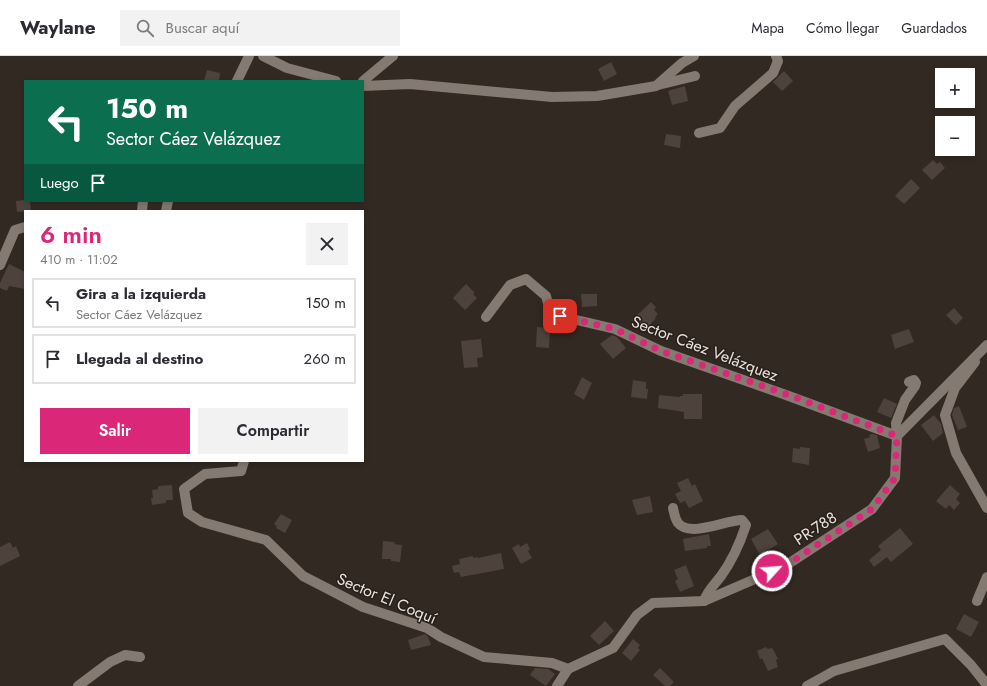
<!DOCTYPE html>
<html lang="es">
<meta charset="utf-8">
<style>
:root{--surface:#fff;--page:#f2f2f3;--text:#2b2b33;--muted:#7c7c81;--line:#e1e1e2;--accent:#db2777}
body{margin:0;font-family:Jost,sans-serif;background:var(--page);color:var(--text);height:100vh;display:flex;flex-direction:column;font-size:15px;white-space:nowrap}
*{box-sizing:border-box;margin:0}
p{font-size:13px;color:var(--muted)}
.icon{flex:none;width:22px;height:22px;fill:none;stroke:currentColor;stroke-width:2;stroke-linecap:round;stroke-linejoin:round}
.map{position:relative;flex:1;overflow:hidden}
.details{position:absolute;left:24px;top:154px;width:340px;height:252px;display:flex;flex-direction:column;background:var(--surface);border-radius:0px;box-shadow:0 2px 6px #0003}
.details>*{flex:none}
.guide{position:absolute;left:24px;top:24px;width:340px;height:122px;border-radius:0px;box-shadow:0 2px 6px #0003;background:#0b6e4f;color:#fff;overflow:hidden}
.fabs{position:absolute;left:935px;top:12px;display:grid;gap:8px}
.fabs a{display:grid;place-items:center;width:40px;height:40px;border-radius:0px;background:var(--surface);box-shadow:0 2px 6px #0003;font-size:20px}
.pin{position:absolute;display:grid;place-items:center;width:34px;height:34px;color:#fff;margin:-17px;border-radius:8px;box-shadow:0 2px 6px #0006}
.me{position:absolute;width:44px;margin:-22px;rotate:64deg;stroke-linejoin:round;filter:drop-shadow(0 0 3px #0008)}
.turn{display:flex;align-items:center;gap:14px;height:84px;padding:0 16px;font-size:18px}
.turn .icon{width:52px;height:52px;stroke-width:2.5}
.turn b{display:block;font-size:28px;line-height:34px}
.then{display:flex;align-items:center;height:38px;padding:0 16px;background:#0003;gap:8px;font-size:15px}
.round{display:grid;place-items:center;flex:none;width:42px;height:42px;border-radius:0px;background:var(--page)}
.head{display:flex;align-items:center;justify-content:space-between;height:68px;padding:0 16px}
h1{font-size:24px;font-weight:600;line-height:30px;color:var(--accent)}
.cta{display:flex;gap:8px;margin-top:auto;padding:8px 16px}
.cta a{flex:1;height:46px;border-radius:0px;background:var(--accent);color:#fff;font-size:16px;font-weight:600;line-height:46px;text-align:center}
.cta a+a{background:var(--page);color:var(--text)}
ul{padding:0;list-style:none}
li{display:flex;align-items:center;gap:12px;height:50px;margin:0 8px 6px;padding:0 8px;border:2px solid var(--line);border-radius:0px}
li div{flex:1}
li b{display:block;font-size:15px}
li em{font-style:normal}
header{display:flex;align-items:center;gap:24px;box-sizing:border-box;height:56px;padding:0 20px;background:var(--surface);border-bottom:1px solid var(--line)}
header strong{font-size:19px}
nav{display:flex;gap:22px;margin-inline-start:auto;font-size:14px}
.search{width:280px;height:36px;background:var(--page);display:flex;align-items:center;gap:10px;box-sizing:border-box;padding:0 14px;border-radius:0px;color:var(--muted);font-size:15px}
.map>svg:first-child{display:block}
.building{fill:#4e433c}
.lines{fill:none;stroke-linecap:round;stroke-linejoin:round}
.minor{stroke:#857a71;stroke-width:10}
.tertiary{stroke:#857a71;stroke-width:10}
.route{stroke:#db2777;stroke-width:7;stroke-dasharray:0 12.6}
.labels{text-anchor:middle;stroke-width:3;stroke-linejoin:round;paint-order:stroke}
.street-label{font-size:16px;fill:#e9e2de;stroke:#281f19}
</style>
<header>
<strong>Waylane</strong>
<div class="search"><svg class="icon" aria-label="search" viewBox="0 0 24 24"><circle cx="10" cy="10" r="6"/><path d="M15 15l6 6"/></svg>Buscar aquí</div>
<nav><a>Mapa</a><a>Cómo llegar</a><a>Guardados</a></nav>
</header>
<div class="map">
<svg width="987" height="630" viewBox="0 0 987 630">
<rect width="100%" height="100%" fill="#322922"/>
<g class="building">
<path d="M 611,6 L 617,18 L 604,25 L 598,13 Z"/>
<path d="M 207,14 L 220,17 L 219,25 L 204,25 Z"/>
<path d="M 784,15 L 793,25 L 782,35 L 773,26 Z"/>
<path d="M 685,30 L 688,45 L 672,49 L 668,35 Z"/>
<path d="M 666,78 L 681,80 L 680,92 L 664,89 Z"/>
<path d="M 933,104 L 937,108 L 940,106 L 945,112 L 932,124 L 922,114 Z"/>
<path d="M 911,123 L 920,132 L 904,148 L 895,140 Z"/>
<path d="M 25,144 L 30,145 L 31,155 L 17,156 L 16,145 Z"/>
<path d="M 9,208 L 25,216 L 25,233 L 9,230 L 7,235 L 0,232 L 0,227 Z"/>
<path d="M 466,228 L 475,237 L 473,238 L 477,242 L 465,254 L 453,242 Z"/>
<path d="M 581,238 L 597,238 L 597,250 L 582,251 Z"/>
<path d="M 651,246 L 656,251 L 654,254 L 658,258 L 655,261 L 656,262 L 644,275 L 632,264 Z"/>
<path d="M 954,252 L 963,262 L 956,269 L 946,259 Z"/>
<path d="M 537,271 L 550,272 L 549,292 L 536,291 Z"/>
<path d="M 909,273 L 914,286 L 895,293 L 891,279 Z"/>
<path d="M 612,279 L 617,281 L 626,292 L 613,303 L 600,288 Z"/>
<path d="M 481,283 L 483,301 L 477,302 L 478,311 L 464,312 L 461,285 Z"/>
<path d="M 582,321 L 592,327 L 584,344 L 574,338 Z"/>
<path d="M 633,324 L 646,326 L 646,333 L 648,333 L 647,343 L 631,341 Z"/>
<path d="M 683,338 L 702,338 L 702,363 L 684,363 L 684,356 L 658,352 L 659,339 L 680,341 L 680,340 L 683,340 Z"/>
<path d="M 884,342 L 897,348 L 891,362 L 877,356 Z"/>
<path d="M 959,350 L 967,371 L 958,374 L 952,359 L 954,352 Z"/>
<path d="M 934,359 L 941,368 L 943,377 L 933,385 L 921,369 Z"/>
<path d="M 872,378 L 877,379 L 880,392 L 868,396 L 864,383 L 870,381 L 869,379 Z"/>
<path d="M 800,391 L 810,392 L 809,409 L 792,406 L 793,392 L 800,393 Z"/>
<path d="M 688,422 L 692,430 L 695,428 L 703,445 L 689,452 L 685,445 L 680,447 L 675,438 L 681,435 L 677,427 Z"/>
<path d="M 172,429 L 173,444 L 166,444 L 166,447 L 152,449 L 151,442 L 153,442 L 152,434 L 158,433 L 158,430 Z"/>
<path d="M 950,429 L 960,438 L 956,443 L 960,447 L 954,454 L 949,449 L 946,453 L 936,445 Z"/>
<path d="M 650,440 L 653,456 L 637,459 L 632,444 Z"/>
<path d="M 281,458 L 292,464 L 285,477 L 276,472 L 277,470 L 274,468 Z"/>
<path d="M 900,472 L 913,488 L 891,506 L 887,501 L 874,511 L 869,504 L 881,494 L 878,490 Z"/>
<path d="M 768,473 L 778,488 L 760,499 L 751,483 Z"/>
<path d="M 709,478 L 711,490 L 707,490 L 707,492 L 685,495 L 683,483 Z"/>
<path d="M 383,485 L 395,486 L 394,488 L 402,489 L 400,506 L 391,505 L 391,503 L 382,503 Z"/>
<path d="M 10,486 L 13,492 L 16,490 L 20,500 L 0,510 L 0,491 Z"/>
<path d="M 527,487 L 530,493 L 528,495 L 532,502 L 521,508 L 512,492 L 519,488 L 520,491 Z"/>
<path d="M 501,497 L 504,513 L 461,521 L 459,516 L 454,517 L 452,510 L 460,508 L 459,503 L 473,500 L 473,502 L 477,501 L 478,502 Z"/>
<path d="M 686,509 L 694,530 L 680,536 L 675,525 L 678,523 L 674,514 Z"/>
<path d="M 964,558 L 979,566 L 971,581 L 956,573 Z"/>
<path d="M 605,565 L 614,575 L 599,589 L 590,580 Z"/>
<path d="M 425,578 L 428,581 L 431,589 L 411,594 L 408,584 Z"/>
<path d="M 633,583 L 640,589 L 638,592 L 640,594 L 631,605 L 622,597 Z"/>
<path d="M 766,591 L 767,593 L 772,592 L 774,595 L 778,603 L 776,604 L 778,611 L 768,615 L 762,602 L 760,603 L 757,595 Z"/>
<path d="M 535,612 L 548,613 L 555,618 L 546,630 L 530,619 Z"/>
<path d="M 660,612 L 674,626 L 670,630 L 665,630 L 653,619 Z"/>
</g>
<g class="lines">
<g class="minor">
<path d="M 263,0 L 287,12 L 336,25"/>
<path d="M 237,25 L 249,0"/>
<path d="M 363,25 L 393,0"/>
<path d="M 658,29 L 695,20"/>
<path d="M 363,30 L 410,28 L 552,41 L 597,40 L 656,30 L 682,7 L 694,0"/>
<path d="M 699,77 L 720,72 L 735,50 L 773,17 L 778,5 L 776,0"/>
<path d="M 142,155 L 143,145"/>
<path d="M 166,155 L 168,145"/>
<path d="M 0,209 L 15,174 L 25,171"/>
<path d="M 486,261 L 510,229 L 526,223 L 546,240 L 551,258 L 615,273 L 661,295 L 786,339 L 897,380 L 896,367 L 905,344 L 915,330 L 916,327 L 914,324 L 909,326"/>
<path d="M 975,306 L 955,332 L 945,359 L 956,397 L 987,452"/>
<path d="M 244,405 L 241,415 L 205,418 L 184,433 L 188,457 L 202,466 L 266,484 L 303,520 L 363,551 L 427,572 L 441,581 L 484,601 L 552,607 L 568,613"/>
<path d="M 673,452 C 674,457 675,463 678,467 C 690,482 726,464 742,464 L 746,469 C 740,487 732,505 721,520 C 715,528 707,535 704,545"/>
<path d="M 977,545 L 987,521"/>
<path d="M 78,630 L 110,606 L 125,599 L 140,601"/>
<path d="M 807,630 L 834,615 L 945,583 L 971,609 L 987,629"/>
</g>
<path class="tertiary" d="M 557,630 L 568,613 L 613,592 L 637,559 L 653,547 L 704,545 L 785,510 L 872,453 L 895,422 L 897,380 L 987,289"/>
</g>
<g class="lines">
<path class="route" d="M 560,260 L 615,273 L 661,295 L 786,338 L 897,380 L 895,422 L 872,453 L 785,510 L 772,515"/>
</g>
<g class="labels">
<g class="street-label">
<text transform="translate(705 292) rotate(21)" y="6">Sector Cáez Velázquez</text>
<text transform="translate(815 472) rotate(-33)" y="6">PR-788</text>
<text transform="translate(387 542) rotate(23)" y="6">Sector El Coquí</text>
</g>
</g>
</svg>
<div class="fabs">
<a>+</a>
<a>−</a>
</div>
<div class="pin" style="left:560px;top:260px;background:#d93025"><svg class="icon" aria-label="arrive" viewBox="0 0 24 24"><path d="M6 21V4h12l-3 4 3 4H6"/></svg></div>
<svg class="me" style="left:772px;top:515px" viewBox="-20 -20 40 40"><circle r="17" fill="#db2777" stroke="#fff" stroke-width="3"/><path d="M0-11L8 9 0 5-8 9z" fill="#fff"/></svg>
<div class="guide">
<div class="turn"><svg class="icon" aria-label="left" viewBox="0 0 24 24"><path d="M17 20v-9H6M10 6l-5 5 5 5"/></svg><div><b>150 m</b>Sector Cáez Velázquez</div></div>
<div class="then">Luego<svg class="icon" aria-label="arrive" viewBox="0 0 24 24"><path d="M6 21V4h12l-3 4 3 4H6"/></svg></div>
</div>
<section class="details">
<div class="head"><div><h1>6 min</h1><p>410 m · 11:02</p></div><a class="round"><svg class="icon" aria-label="close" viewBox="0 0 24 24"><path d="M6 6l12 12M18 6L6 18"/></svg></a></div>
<ul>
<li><svg class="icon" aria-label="left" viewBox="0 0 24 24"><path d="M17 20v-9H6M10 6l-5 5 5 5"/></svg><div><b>Gira a la izquierda</b><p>Sector Cáez Velázquez</p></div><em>150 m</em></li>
<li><svg class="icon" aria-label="arrive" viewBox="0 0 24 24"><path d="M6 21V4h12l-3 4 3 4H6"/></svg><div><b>Llegada al destino</b></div><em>260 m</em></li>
</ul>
<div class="cta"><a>Salir</a><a>Compartir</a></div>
</section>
</div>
